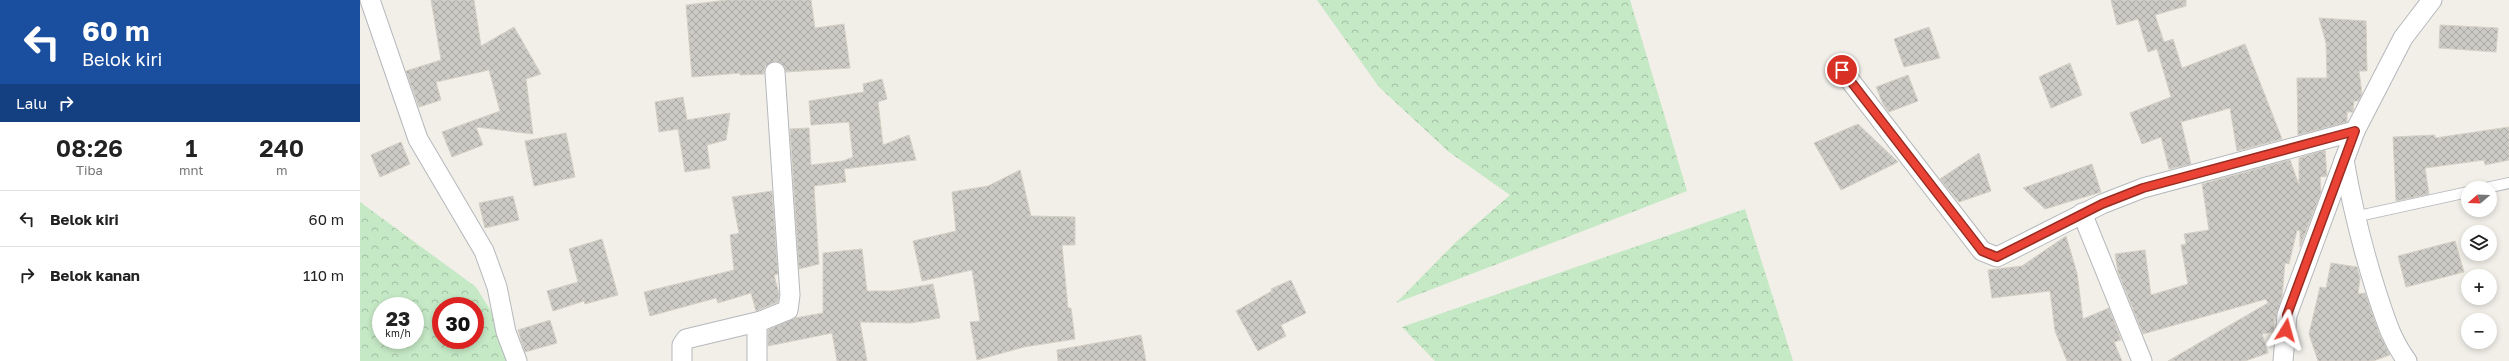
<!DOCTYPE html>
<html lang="id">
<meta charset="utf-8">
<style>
:root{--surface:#fff;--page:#f6f6f6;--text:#222;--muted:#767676;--line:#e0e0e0}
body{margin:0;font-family:"Golos Text",sans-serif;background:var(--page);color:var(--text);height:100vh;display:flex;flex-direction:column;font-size:15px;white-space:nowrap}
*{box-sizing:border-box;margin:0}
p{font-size:13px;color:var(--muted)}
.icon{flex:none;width:22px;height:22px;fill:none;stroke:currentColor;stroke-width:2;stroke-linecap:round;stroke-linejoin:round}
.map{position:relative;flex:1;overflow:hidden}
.sheet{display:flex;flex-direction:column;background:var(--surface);width:360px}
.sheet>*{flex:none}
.banner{background:#1a4fa0;color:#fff;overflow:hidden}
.needle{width:26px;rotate:251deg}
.controls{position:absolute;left:2101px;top:181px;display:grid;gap:8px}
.controls a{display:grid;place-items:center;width:36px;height:36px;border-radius:50%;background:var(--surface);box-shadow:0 2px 6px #0003;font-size:20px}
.speed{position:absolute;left:12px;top:297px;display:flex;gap:8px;font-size:20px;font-weight:700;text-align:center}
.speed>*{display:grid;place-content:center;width:52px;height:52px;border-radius:50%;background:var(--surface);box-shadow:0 2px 6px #0003;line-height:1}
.speed small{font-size:10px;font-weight:400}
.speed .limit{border:6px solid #d22;background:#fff;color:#111}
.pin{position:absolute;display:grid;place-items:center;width:34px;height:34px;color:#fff;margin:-17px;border:2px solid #fff;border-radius:50%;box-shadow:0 1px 4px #0007}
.me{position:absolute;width:44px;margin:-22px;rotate:8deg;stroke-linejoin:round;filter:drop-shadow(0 0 3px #0008)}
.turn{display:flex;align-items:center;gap:14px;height:84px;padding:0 16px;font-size:18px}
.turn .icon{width:52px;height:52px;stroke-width:2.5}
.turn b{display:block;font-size:28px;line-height:34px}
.then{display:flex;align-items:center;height:38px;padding:0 16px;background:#0003;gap:8px;font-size:15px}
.eta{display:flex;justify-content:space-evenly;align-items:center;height:68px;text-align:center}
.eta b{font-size:24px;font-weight:600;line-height:28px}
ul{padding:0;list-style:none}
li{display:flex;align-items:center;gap:12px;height:56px;padding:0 16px;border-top:1px solid var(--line)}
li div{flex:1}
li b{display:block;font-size:15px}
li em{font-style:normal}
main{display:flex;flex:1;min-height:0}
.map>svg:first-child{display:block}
.forest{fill:url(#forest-crowns);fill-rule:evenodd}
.building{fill:url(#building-cross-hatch);stroke:#d6d1c6}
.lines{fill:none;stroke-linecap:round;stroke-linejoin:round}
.service-casing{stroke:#b5b8bc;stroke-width:12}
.minor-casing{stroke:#b5b8bc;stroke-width:21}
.service{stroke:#fff;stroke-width:10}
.minor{stroke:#fff;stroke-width:19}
.route-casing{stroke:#982c22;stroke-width:10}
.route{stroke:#ea4335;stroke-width:7}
</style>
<main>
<section class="sheet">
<div class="banner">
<div class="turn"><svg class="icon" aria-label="left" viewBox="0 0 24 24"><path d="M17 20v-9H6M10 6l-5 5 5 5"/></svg><div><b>60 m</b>Belok kiri</div></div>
<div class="then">Lalu<svg class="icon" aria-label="right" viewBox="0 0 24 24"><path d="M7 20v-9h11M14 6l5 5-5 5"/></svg></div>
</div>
<div class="eta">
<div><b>08:26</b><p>Tiba</p></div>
<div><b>1</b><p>mnt</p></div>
<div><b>240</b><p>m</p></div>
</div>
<ul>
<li><svg class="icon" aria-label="left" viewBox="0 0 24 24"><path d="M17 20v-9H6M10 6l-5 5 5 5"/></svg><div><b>Belok kiri</b></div><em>60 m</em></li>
<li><svg class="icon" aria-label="right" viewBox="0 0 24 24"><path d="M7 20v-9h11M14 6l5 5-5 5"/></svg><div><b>Belok kanan</b></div><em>110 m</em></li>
</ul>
</section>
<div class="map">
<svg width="2149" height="361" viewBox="0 0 2149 361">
<defs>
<pattern id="forest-crowns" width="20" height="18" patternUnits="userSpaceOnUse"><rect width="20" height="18" fill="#c5e8c5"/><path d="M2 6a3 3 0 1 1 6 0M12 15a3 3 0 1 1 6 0" fill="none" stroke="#a3c0a4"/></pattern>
<pattern id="building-cross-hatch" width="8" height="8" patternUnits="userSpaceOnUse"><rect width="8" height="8" fill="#cccac5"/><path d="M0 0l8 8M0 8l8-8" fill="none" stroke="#a9a8a4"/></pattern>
</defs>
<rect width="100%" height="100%" fill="#f1efe8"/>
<g class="forest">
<path d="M 957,0 L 1270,0 L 1327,191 L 1036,303 L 1097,241 L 1150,195 L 1089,152 L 1019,87 Z"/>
<path d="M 0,202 L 116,287 L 162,361 L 0,361 ZM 21,306 L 55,306 L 55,340 L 21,340 ZM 81,306 L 115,306 L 115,340 L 81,340 Z"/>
<path d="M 1385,209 L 1433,361 L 1075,361 L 1042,327 Z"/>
</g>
<g class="building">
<path d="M 71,0 L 114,0 L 121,46 L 154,27 L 181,74 L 166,79 L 173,134 L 116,127 L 123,145 L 92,157 L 82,132 L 140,111 L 129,70 L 76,82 L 81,100 L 59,107 L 46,71 L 81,60 Z"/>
<path d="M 367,0 L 451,0 L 455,28 L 484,24 L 490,68 L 426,72 L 424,66 L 415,61 L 405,67 L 404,74 L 380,75 L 380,73 L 332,77 L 326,5 Z"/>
<path d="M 1751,0 L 1826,0 L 1826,6 L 1795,15 L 1804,42 L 1813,39 L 1822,68 L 1885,44 L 1922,139 L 1877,151 L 1870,108 L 1821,122 L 1831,164 L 1809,169 L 1801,137 L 1782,144 L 1770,113 L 1811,97 L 1797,49 L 1788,52 L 1778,19 L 1757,25 Z"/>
<path d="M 1959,18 L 2006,21 L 2007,71 L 1999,71 L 2002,94 L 1998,101 L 1994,101 L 1993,112 L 1987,112 L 1987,122 L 1938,135 L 1937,78 L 1967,78 L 1966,43 Z"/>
<path d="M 2080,25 L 2138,28 L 2136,52 L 2079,48 Z"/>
<path d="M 1569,27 L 1580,58 L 1544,67 L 1534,39 Z"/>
<path d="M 1710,63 L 1722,95 L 1691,108 L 1679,77 Z"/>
<path d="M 1548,75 L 1558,101 L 1529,112 L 1523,104 L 1516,87 Z"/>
<path d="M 522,79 L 527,99 L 518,102 L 523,145 L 549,135 L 556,160 L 484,169 L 486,182 L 454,186 L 459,264 L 439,269 L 430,129 L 449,128 L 451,165 L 483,161 L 493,157 L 489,122 L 451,125 L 449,101 L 504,92 L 503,84 Z"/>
<path d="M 323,97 L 327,120 L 370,113 L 366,140 L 347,145 L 350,168 L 325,172 L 318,129 L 299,132 L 295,102 Z"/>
<path d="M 1498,124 L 1538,162 L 1481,190 L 1454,143 Z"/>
<path d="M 2149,127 L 2149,160 L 2125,165 L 2124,160 L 2065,168 L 2069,194 L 2036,201 L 2033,137 L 2075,135 L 2075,138 Z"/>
<path d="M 206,133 L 215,177 L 174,186 L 165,141 Z"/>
<path d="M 41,142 L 50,164 L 20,177 L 11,155 Z"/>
<path d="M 1965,150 L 1967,176 L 1960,177 L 1961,192 L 1940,247 L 1940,231 L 1937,230 L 1929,264 L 1925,263 L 1922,297 L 1915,321 L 1914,316 L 1914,332 L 1902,334 L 1908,353 L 1885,361 L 1808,361 L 1908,303 L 1906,299 L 1783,334 L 1758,272 L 1755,254 L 1785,250 L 1791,295 L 1828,284 L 1821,245 L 1826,244 L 1824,234 L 1849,230 L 1842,184 L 1930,160 L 1939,185 L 1939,158 Z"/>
<path d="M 1619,153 L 1631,191 L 1599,202 L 1580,179 Z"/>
<path d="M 1732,164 L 1741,192 L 1685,209 L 1663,188 Z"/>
<path d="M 660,170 L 671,216 L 715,217 L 715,245 L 702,245 L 708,308 L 711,308 L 715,339 L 664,347 L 617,360 L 610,322 L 620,321 L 612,270 L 562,281 L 553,241 L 596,231 L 592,192 L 628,186 Z"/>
<path d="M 412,191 L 418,274 L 414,275 L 419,294 L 418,302 L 396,311 L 391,293 L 358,303 L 356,298 L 290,316 L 284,292 L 374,270 L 370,235 L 379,233 L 372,197 Z"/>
<path d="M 153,196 L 159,220 L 125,228 L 119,203 Z"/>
<path d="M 1706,236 L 1717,273 L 1723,319 L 1749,308 L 1761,340 L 1754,342 L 1762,361 L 1707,361 L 1695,331 L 1690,291 L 1632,298 L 1628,270 L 1662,266 Z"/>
<path d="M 242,239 L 258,295 L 225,304 L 224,301 L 193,311 L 187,291 L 218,282 L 209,249 Z"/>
<path d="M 2095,241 L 2104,272 L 2046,287 L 2038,256 Z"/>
<path d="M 502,249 L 507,291 L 531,291 L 573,284 L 580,318 L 551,323 L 500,322 L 507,361 L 477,361 L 472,333 L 408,346 L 408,330 L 435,318 L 463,313 L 463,253 Z"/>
<path d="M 1971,263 L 1997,267 L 2000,278 L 1998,294 L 2005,293 L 2019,333 L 2030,355 L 2013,361 L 1958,361 L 1949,334 L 1960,287 L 1966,288 Z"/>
<path d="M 931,280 L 946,313 L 921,325 L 926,336 L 898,351 L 876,311 L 912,291 L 911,289 Z"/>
<path d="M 190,320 L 197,343 L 165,352 L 158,330 Z"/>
<path d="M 781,335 L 786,361 L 698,361 L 697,350 Z"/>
</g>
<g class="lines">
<g class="service-casing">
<g id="service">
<path d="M 2126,188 L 2149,183"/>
<path d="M 1994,217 L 2108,192"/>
</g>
</g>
<g class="minor-casing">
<g id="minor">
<path d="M 10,0 L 58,139 L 124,251 L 137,287 L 146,332 L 157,361"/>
<path d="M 1482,70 L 1622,251 L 1637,257 L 1742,204 L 1783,188 L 1995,131"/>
<path d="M 1984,160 C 1992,206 2003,250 2017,294 C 2026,321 2031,339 2047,361"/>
<path d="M 1722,213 L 1782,361"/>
<path d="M 322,361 L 322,345 L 326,339 L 401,321"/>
<path d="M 397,361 L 397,325 L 401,321 L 428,310 L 430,295 L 415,72"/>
<path d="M 1923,361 L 1927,315 L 1995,131 L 2043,38 L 2072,0"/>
</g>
</g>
<use href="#service" class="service"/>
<use href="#minor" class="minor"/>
</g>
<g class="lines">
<g class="route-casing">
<path id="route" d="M 1482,70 L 1622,251 L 1637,257 L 1742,204 L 1783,188 L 1995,131 L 1927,315 L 1926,330"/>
</g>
<use href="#route" class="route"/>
</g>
</svg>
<div class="controls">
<a><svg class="needle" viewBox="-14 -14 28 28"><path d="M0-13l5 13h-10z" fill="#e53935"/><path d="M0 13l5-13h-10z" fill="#767676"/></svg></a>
<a><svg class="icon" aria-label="layers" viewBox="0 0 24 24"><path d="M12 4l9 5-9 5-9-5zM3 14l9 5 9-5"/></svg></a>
<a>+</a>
<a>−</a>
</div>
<div class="speed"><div>23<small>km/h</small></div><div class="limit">30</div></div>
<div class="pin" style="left:1482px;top:70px;background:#d93025"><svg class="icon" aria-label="arrive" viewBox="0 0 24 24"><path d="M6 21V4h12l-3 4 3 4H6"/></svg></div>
<svg class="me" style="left:1926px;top:330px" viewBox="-20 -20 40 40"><path d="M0-17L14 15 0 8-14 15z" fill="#ea4335" stroke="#fff" stroke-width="4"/></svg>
</div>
</main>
